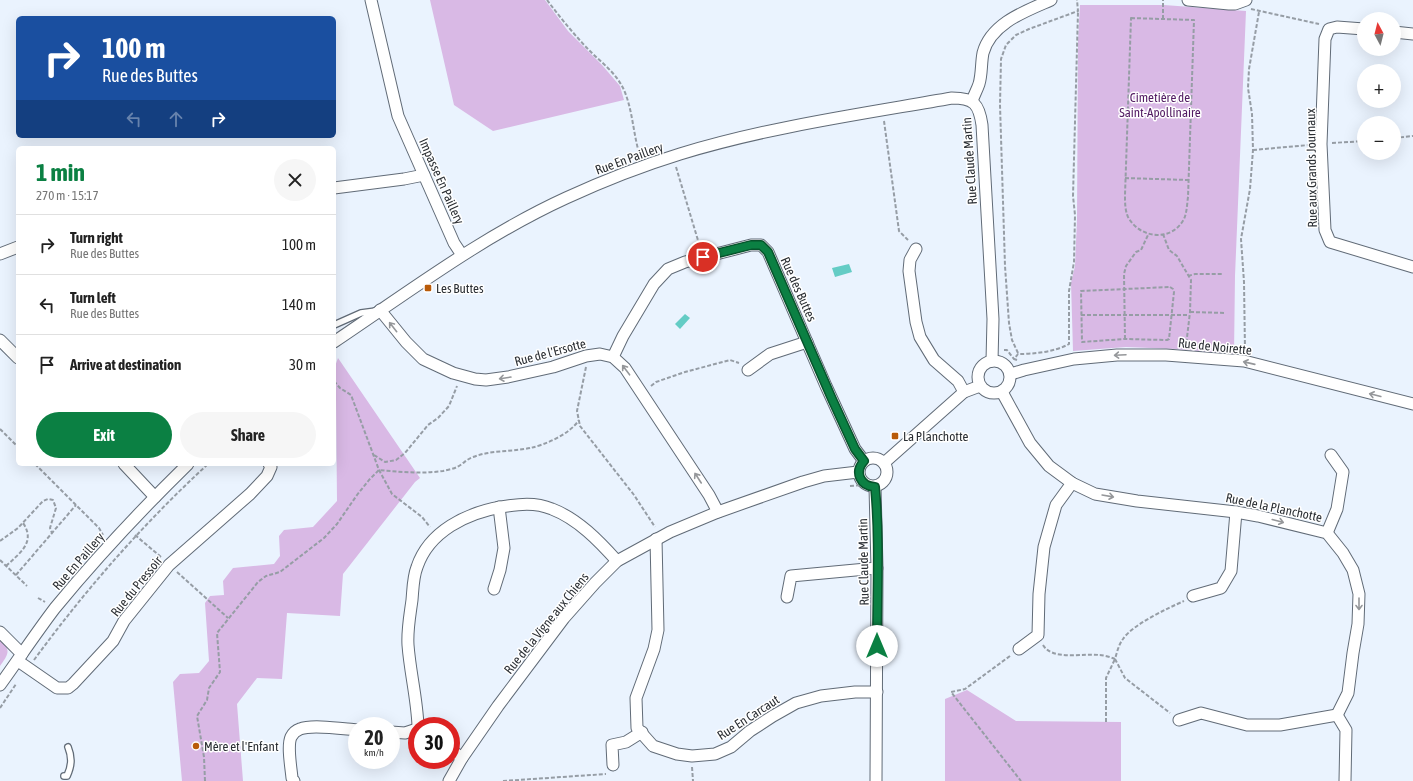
<!DOCTYPE html>
<meta charset="utf-8">
<style>
:root{--surface:#fff;--page:#f6f6f6;--text:#222;--muted:#767676;--line:#e0e0e0;--accent:#0b8043}
body{margin:0;font-family:"Asap Condensed",sans-serif;background:var(--page);color:var(--text);height:100vh;display:flex;flex-direction:column;font-size:15px;white-space:nowrap}
*{box-sizing:border-box;margin:0}
p{font-size:13px;color:var(--muted)}
.icon{flex:none;width:22px;height:22px;fill:none;stroke:currentColor;stroke-width:2;stroke-linecap:round;stroke-linejoin:round}
.map{position:relative;flex:1;overflow:hidden}
.side{position:absolute;left:16px;top:146px;width:320px;height:320px;display:flex;flex-direction:column;background:var(--surface);border-radius:6px;box-shadow:0 4px 16px #0002}
.side>*{flex:none}
.guide{position:absolute;left:16px;top:16px;width:320px;height:122px;border-radius:6px;box-shadow:0 4px 16px #0002;background:#1a4fa0;color:#fff;overflow:hidden}
.needle{width:26px;rotate:353deg}
.tools{position:absolute;left:1357px;top:12px;display:grid;gap:8px}
.tools a{display:grid;place-items:center;width:44px;height:44px;border-radius:50%;background:var(--surface);box-shadow:0 4px 16px #0002;font-size:20px}
.speed{position:absolute;left:348px;top:717px;display:flex;gap:8px;font-size:20px;font-weight:700;text-align:center}
.speed>*{display:grid;place-content:center;width:52px;height:52px;border-radius:50%;background:var(--surface);box-shadow:0 4px 16px #0002;line-height:1}
.speed small{font-size:10px;font-weight:400}
.speed .limit{border:6px solid #d22;background:#fff;color:#111}
.pin{position:absolute;display:grid;place-items:center;width:34px;height:34px;color:#fff;margin:-17px;border:2px solid #fff;border-radius:50%;box-shadow:0 1px 4px #0007}
.me{position:absolute;width:44px;margin:-22px;rotate:0deg;stroke-linejoin:round;filter:drop-shadow(0 0 3px #0008)}
.turn{display:flex;align-items:center;gap:14px;height:84px;padding:0 20px;font-size:18px}
.turn .icon{width:52px;height:52px;stroke-width:2.5}
.turn b{display:block;font-size:28px;line-height:34px}
.lanes{display:flex;align-items:center;height:38px;padding:0 20px;background:#0003;justify-content:center;gap:20px;direction:ltr}
.lanes .off{opacity:.35}
.round{display:grid;place-items:center;flex:none;width:42px;height:42px;border-radius:21px;background:var(--page)}
.headline{display:flex;align-items:center;justify-content:space-between;height:68px;padding:0 20px}
h1{font-size:24px;font-weight:700;line-height:30px;color:var(--accent)}
.button{display:flex;gap:8px;margin-top:auto;padding:8px 20px}
.button a{flex:1;height:46px;border-radius:24px;background:var(--accent);color:#fff;font-size:16px;font-weight:700;line-height:46px;text-align:center}
.button a+a{background:var(--page);color:var(--text)}
ul{padding:0;list-style:none}
li{display:flex;align-items:center;gap:12px;height:60px;padding:0 20px;border-top:1px solid var(--line)}
li div{flex:1}
li b{display:block;font-size:15px}
li em{font-style:normal}
.map>svg:first-child{display:block}
.green{fill:#d9b9e5}
.water{fill:#64ccc5}
.lines{fill:none;stroke-linecap:round;stroke-linejoin:round}
.service-casing{stroke:#616b77;stroke-width:8}
.minor-casing{stroke:#616b77;stroke-width:13}
.path{stroke:#969da5;stroke-width:2;stroke-dasharray:4 2;stroke-linecap:butt}
.service{stroke:#fff;stroke-width:5.5}
.minor{stroke:#fff;stroke-width:11}
.oneway{stroke:#95979a}
.route-casing{stroke:#07532c;stroke-width:10}
.route{stroke:#0b8043;stroke-width:7}
.poi-dot{fill:#b95b0a;stroke:#fff;stroke-width:1.5}
.labels{text-anchor:middle;stroke-width:3;stroke-linejoin:round;paint-order:stroke}
.park-label{font-size:13px;fill:#521b63;stroke:#fff}
.street-label{font-size:13px;fill:#2b2f34;stroke:#fff}
.poi-label{font-size:13px;fill:#2b2f34;stroke:#fff;text-anchor:start}
</style>
<div class="map">
<svg width="1413" height="781" viewBox="0 0 1413 781">
<rect width="100%" height="100%" fill="#eaf3fe"/>
<g class="green">
<path d="M 430,0 L 545,0 L 568,31 L 602,65 L 620,86 L 624,100 L 493,131 L 454,105 Z"/>
<path d="M 1080,5 L 1164,5 L 1246,11 L 1235,276 L 1234,354 L 1176,349 L 1126,347 L 1073,351 L 1071,283 L 1075,266 L 1077,219 L 1078,41 Z"/>
<path d="M 338,358 L 420,478 L 415,482 L 343,574 L 340,616 L 287,613 L 282,679 L 257,678 L 237,704 L 243,781 L 182,781 L 173,682 L 180,674 L 199,673 L 209,661 L 205,603 L 210,596 L 224,595 L 223,581 L 233,568 L 274,564 L 280,556 L 279,536 L 284,530 L 313,527 L 337,501 L 336,398 L 334,394 L 334,369 Z"/>
<path d="M 0,640 C 12,650 8,655 0,666 Z"/>
<path d="M 967,690 L 1016,721 L 1121,722 L 1121,781 L 945,781 L 945,699 Z"/>
</g>
<g class="water">
<path d="M 849,264 L 852,272 L 835,277 L 832,268 Z"/>
<path d="M 685,314 L 690,318 L 680,329 L 675,324 Z"/>
</g>
<g class="lines">
<g class="service-casing">
<g id="service">
<path d="M 334,325 L 361,313 L 376,311"/>
<path d="M 64,776 L 67,776 C 72,765 72,757 68,747"/>
</g>
</g>
<g class="minor-casing">
<g id="minor">
<path d="M 371,0 L 398,116 L 454,243 L 462,255"/>
<path d="M 1188,0 L 1229,4 L 1235,4 L 1246,0"/>
<path d="M 1364,29 L 1337,27 L 1329,29 L 1325,39 L 1321,144 L 1325,230 L 1330,242 L 1413,267"/>
<path d="M 1394,32 L 1413,34"/>
<path d="M 972,101 C 974,95 977,90 979,84 C 982,74 981,63 983,53 C 991,23 1026,11 1051,0"/>
<path d="M 334,188 L 404,179 L 424,175"/>
<path d="M 916,249 L 910,260 L 909,271 L 916,322 L 920,337 L 934,360 L 958,381 L 964,392"/>
<path d="M 0,254 L 18,247"/>
<path d="M 380,310 L 406,342 L 423,359 L 453,373 L 475,379 L 486,380 L 508,377 L 553,367 L 586,356 L 600,354 L 613,357 L 625,368 L 709,495 L 718,512"/>
<path d="M 0,340 L 18,358"/>
<path d="M 334,342 C 410,291 483,236 566,198 C 603,181 641,166 680,154 C 768,127 861,114 952,98 C 974,98 979,104 982,125 L 993,319 L 992,361"/>
<path d="M 613,357 L 623,336 L 654,284 L 668,269 L 685,262 L 751,245 L 761,245 L 768,252 L 826,386 L 855,449 L 864,461"/>
<circle cx="994" cy="377" r="16"/>
<path d="M 748,370 L 770,354 L 807,342"/>
<path d="M 1011,374 L 1024,370 L 1074,359 L 1117,355 L 1166,355 L 1244,361 L 1413,404"/>
<path d="M 1002,392 L 1030,443 L 1049,466 L 1072,483 L 1095,494 L 1137,501 L 1236,512 L 1258,516 L 1327,533 L 1343,553 L 1353,570 L 1359,594 L 1358,624 L 1353,653 L 1348,693 L 1337,715"/>
<circle cx="873" cy="472" r="14"/>
<path d="M 884,463 L 964,392 L 980,386"/>
<path d="M 124,464 L 155,497"/>
<path d="M 875,487 L 877,568 L 876,781"/>
<path d="M 1327,533 L 1337,509 L 1343,472 L 1331,455"/>
<path d="M 656,539 L 658,630 L 654,649 L 636,698 L 637,728 L 653,746 L 677,754 L 692,756 L 715,754 L 731,747 L 750,731 L 773,716 L 796,703 L 821,696 L 855,692 L 877,692"/>
<path d="M 494,589 L 500,570 L 504,548 L 499,507"/>
<path d="M 1193,596 L 1221,588 L 1231,571 L 1236,512"/>
<path d="M 787,597 L 791,576 L 877,568"/>
<path d="M 0,632 L 22,654"/>
<path d="M 1019,649 L 1038,635 L 1039,594 L 1044,547 L 1056,505 L 1072,483"/>
<path d="M 18,661 L 57,688 L 68,688 L 73,684 L 113,641 L 124,621 L 169,565 L 250,494 L 267,476 L 271,467 L 269,464"/>
<path d="M 0,685 C 18,660 36,633 55,608 C 97,557 141,510 188,464"/>
<path d="M 1337,715 L 1346,730 L 1345,781"/>
<path d="M 1179,720 L 1201,713 L 1247,725 L 1280,725 L 1337,715"/>
<path d="M 418,726 C 417,699 410,672 408,645 C 407,630 410,615 412,600 C 413,589 413,577 417,567 C 429,531 467,513 501,507 C 519,504 535,502 552,509 C 578,519 599,541 617,561"/>
<path d="M 391,732 L 405,733 L 417,729"/>
<path d="M 451,750 L 462,758"/>
<path d="M 613,765 L 612,745 L 626,742 L 642,732"/>
<path d="M 294,781 L 292,778 C 291,767 287,746 291,737 C 293,733 297,730 300,729 C 312,724 344,729 357,730"/>
<path d="M 449,781 L 462,758 L 498,706 L 564,618 L 595,583 L 617,561 L 670,532 L 718,512 L 803,482 L 824,476 L 858,472"/>
</g>
</g>
<g class="path">
<path d="M 547,0 C 559,16 572,32 586,47 C 599,61 616,72 624,90 C 633,111 633,134 640,156"/>
<path d="M 1251,9 L 1319,24"/>
<path d="M 1131,18 L 1194,20 L 1188,197 C 1187,204 1187,212 1184,219 C 1172,242 1140,239 1128,217 C 1125,210 1125,203 1125,195 Z"/>
<path d="M 1163,19 L 1163,0"/>
<path d="M 884,121 L 899,231 L 908,240"/>
<path d="M 1394,138 L 1413,136"/>
<path d="M 1332,143 L 1364,141"/>
<path d="M 1253,150 L 1309,145"/>
<path d="M 676,167 L 700,247"/>
<path d="M 1125,178 L 1188,180"/>
<path d="M 1163,234 L 1169,250 L 1177,256 L 1191,280 L 1190,312 L 1186,346"/>
<path d="M 1188,276 L 1195,274 L 1222,274"/>
<path d="M 1170,287 L 1173,289 L 1174,292 L 1169,339 L 1167,340 L 1125,339 L 1082,342 L 1081,291 Z"/>
<path d="M 1190,312 L 1226,313"/>
<path d="M 1081,315 L 1189,315"/>
<path d="M 1125,339 L 1124,274 L 1126,266 L 1136,252 L 1141,250 L 1148,235"/>
<path d="M 1004,350 L 1007,350 L 1014,359"/>
<path d="M 1245,350 L 1244,282 L 1241,239 L 1250,189 L 1253,150 L 1252,114 L 1248,88 L 1249,69 L 1259,12"/>
<path d="M 1018,353 L 1012,340 L 1009,323 L 1005,266 L 1000,105 L 1001,59 L 1006,45 L 1016,35 L 1029,29 L 1078,11 L 1077,0"/>
<path d="M 1017,360 L 1014,359 L 1018,354 C 1033,354 1055,352 1069,344 L 1069,291 L 1074,262 L 1075,215 L 1073,196 L 1078,11"/>
<path d="M 586,367 L 577,411 L 580,426 L 634,495 L 655,527"/>
<path d="M 334,381 L 340,388 L 351,395 L 379,470 L 392,494 L 422,517 L 430,527"/>
<path d="M 651,386 L 656,382 L 685,372 L 730,360 L 739,363"/>
<path d="M 0,429 L 18,447"/>
<path d="M 374,455 L 385,462 L 396,460 L 405,453 L 428,425 L 438,418 L 449,406 L 457,386"/>
<path d="M 35,464 L 99,528 L 103,535"/>
<path d="M 850,486 L 863,485"/>
<path d="M 135,535 L 161,557"/>
<path d="M 0,541 L 18,528 L 43,501 L 48,499 L 53,500 L 56,508 L 50,528 L 52,533"/>
<path d="M 0,560 L 27,586"/>
<path d="M 6,566 C 20,553 36,542 23,523"/>
<path d="M 177,572 L 228,618"/>
<path d="M 16,575 L 76,505"/>
<path d="M 38,598 L 45,602"/>
<path d="M 1043,645 C 1052,661 1084,653 1099,655 C 1104,655 1110,657 1115,659 C 1117,652 1119,644 1123,639 C 1132,625 1168,608 1184,601"/>
<path d="M 1010,656 L 965,689 L 951,692 L 1021,781"/>
<path d="M 1115,659 L 1125,678 L 1170,713"/>
<path d="M 34,660 C 86,589 144,523 208,464"/>
<path d="M 0,708 L 16,684"/>
<path d="M 1106,722 L 1106,678 L 1115,659"/>
<path d="M 692,767 L 693,781"/>
<path d="M 205,781 L 204,757 L 197,716 L 207,700 L 209,688 L 220,672 L 217,633 L 258,582 L 266,576 L 280,572 L 324,538 L 337,524 L 357,495 L 369,480 L 379,470 C 400,472 421,474 443,471 C 447,470 453,469 457,467 C 463,464 467,459 473,457 C 491,450 510,452 530,448 C 545,445 570,434 579,420"/>
<path d="M 503,781 L 606,774"/>
</g>
<use href="#service" class="service"/>
<use href="#minor" class="minor"/>
</g>
<defs><path id="oneway-shaft" d="M-6 0H5M1.5-3L5.5 0L1.5 3" fill="none" stroke-width="1.6" stroke-linecap="round" stroke-linejoin="round"/></defs>
<g class="oneway">
<use href="#oneway-shaft" transform="translate(393 327) rotate(-128)"/>
<use href="#oneway-shaft" transform="translate(1120 355) rotate(177)"/>
<use href="#oneway-shaft" transform="translate(1249 363) rotate(-167)"/>
<use href="#oneway-shaft" transform="translate(626 370) rotate(-127)"/>
<use href="#oneway-shaft" transform="translate(505 378) rotate(171)"/>
<use href="#oneway-shaft" transform="translate(1375 395) rotate(-166)"/>
<use href="#oneway-shaft" transform="translate(698 478) rotate(-123)"/>
<use href="#oneway-shaft" transform="translate(1108 496) rotate(10)"/>
<use href="#oneway-shaft" transform="translate(1278 521) rotate(15)"/>
<use href="#oneway-shaft" transform="translate(1359 604) rotate(90)"/>
</g>
<g class="lines">
<g class="route-casing">
<path id="route" d="M 703,257 L 751,245 L 761,245 L 768,252 L 832,399 L 855,449 L 864,461 C 854,472 860,486 875,487 C 880,539 877,593 877,646"/>
</g>
<use href="#route" class="route"/>
</g>
<g class="poi-dot">
<rect x="424" y="284" width="8" height="8" rx="2"/>
<rect x="891" y="432" width="8" height="8" rx="2"/>
<circle cx="196" cy="746" r="4"/>
</g>
<g class="labels">
<g class="park-label">
<text x="1160" y="102">Cimetière de<tspan x="1160" dy="15">Saint-Apollinaire</tspan></text>
</g>
<g class="street-label">
<text transform="translate(629 158) rotate(-20)" y="5">Rue En Paillery</text>
<text transform="translate(969 161) rotate(-94)" y="5">Rue Claude Martin</text>
<text transform="translate(1311 168) rotate(-91)" y="5">Rue aux Grands Journaux</text>
<text transform="translate(442 181) rotate(66)" y="5">Impasse En Paillery</text>
<text transform="translate(799 289) rotate(66)" y="5">Rue des Buttes</text>
<text transform="translate(1215 346) rotate(6)" y="5">Rue de Noirette</text>
<text transform="translate(550 352) rotate(-15)" y="5">Rue de l'Ersotte</text>
<text transform="translate(1274 507) rotate(12)" y="5">Rue de la Planchotte</text>
<text transform="translate(78 561) rotate(-49)" y="5">Rue En Paillery</text>
<text transform="translate(863 562) rotate(-91)" y="5">Rue Claude Martin</text>
<text transform="translate(136 586) rotate(-51)" y="5">Rue du Pressoir</text>
<text transform="translate(546 623) rotate(-51)" y="5">Rue de la Vigne aux Chiens</text>
<text transform="translate(748 717) rotate(-33)" y="5">Rue En Carcaut</text>
</g>
<g class="poi-label">
<text x="436" y="293">Les Buttes</text>
<text x="903" y="441">La Planchotte</text>
<text x="204" y="751">Mère et l'Enfant</text>
</g>
</g>
</svg>
<div class="tools">
<a><svg class="needle" viewBox="-14 -14 28 28"><path d="M0-13l5 13h-10z" fill="#e53935"/><path d="M0 13l5-13h-10z" fill="#767676"/></svg></a>
<a>+</a>
<a>−</a>
</div>
<div class="speed"><div>20<small>km/h</small></div><div class="limit">30</div></div>
<div class="pin" style="left:703px;top:257px;background:#d93025"><svg class="icon" aria-label="arrive" viewBox="0 0 24 24"><path d="M6 21V4h12l-3 4 3 4H6"/></svg></div>
<svg class="me" style="left:877px;top:646px" viewBox="-20 -20 40 40"><circle r="19" fill="#fff"/><path d="M0-13L10 11 0 6-10 11z" fill="#0b8043"/></svg>
<div class="guide">
<div class="turn"><svg class="icon" aria-label="right" viewBox="0 0 24 24"><path d="M7 20v-9h11M14 6l5 5-5 5"/></svg><div><b>100 m</b>Rue des Buttes</div></div>
<div class="lanes"><svg class="icon off" aria-label="left" viewBox="0 0 24 24"><path d="M17 20v-9H6M10 6l-5 5 5 5"/></svg><svg class="icon off" aria-label="ahead" viewBox="0 0 24 24"><path d="M12 20V5M6 11l6-6 6 6"/></svg><svg class="icon" aria-label="right" viewBox="0 0 24 24"><path d="M7 20v-9h11M14 6l5 5-5 5"/></svg></div>
</div>
<section class="side">
<div class="headline"><div><h1>1 min</h1><p>270 m · 15:17</p></div><a class="round"><svg class="icon" aria-label="close" viewBox="0 0 24 24"><path d="M6 6l12 12M18 6L6 18"/></svg></a></div>
<ul>
<li><svg class="icon" aria-label="right" viewBox="0 0 24 24"><path d="M7 20v-9h11M14 6l5 5-5 5"/></svg><div><b>Turn right</b><p>Rue des Buttes</p></div><em>100 m</em></li>
<li><svg class="icon" aria-label="left" viewBox="0 0 24 24"><path d="M17 20v-9H6M10 6l-5 5 5 5"/></svg><div><b>Turn left</b><p>Rue des Buttes</p></div><em>140 m</em></li>
<li><svg class="icon" aria-label="arrive" viewBox="0 0 24 24"><path d="M6 21V4h12l-3 4 3 4H6"/></svg><div><b>Arrive at destination</b></div><em>30 m</em></li>
</ul>
<div class="button"><a>Exit</a><a>Share</a></div>
</section>
</div>
